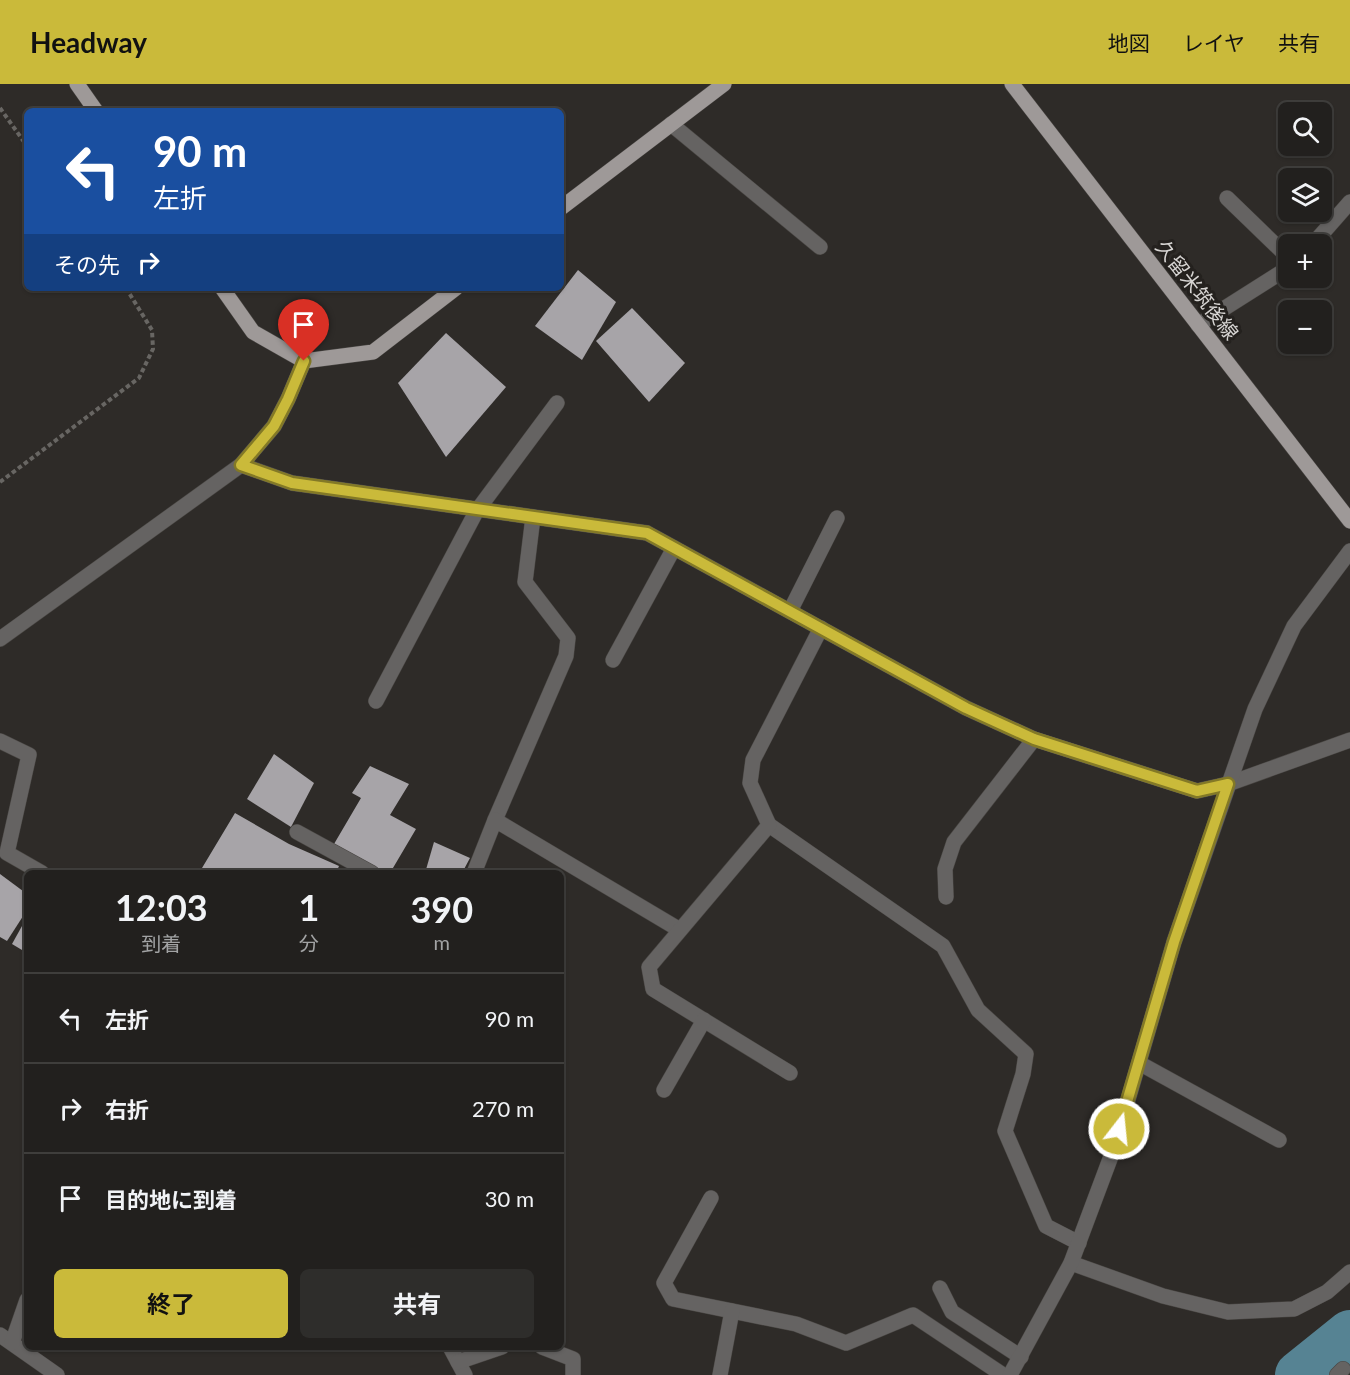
<!DOCTYPE html>
<html lang="ja">
<meta charset="utf-8">
<style>
:root{--surface:#22201e;--page:#2e2d2b;--text:#f1f3f6;--muted:#a2a3a4;--line:#3f3e3c;--accent:#caba3a}
body{margin:0;font-family:Lato,"Noto Sans JP",sans-serif;background:var(--page);color:var(--text);height:100vh;display:flex;flex-direction:column;font-size:22px;white-space:nowrap}
*{box-sizing:border-box;margin:0}
p{font-size:20px;color:var(--muted)}
.icon{flex:none;width:33px;height:33px;fill:none;stroke:currentColor;stroke-width:2;stroke-linecap:round;stroke-linejoin:round}
.map{position:relative;flex:1;overflow:hidden}
.panel{position:absolute;left:24px;top:786px;width:540px;height:480px;display:flex;flex-direction:column;background:var(--surface);border-radius:9px;box-shadow:0 2px 4px #0004,0 0 0 2px var(--line)}
.panel>*{flex:none}
.top-card{position:absolute;left:24px;top:24px;width:540px;height:183px;border-radius:9px;box-shadow:0 2px 4px #0004,0 0 0 2px var(--line);background:#1a4fa0;color:#fff;overflow:hidden}
.fabs{position:absolute;left:1278px;top:18px;display:grid;gap:12px}
.fabs a{display:grid;place-items:center;width:54px;height:54px;border-radius:9px;background:var(--surface);box-shadow:0 2px 4px #0004,0 0 0 2px var(--line);font-size:30px}
.pin{position:absolute;display:grid;place-items:center;width:51px;height:51px;color:#fff;margin:-62px -26px;border-radius:50% 50% 50% 0;rotate:-45deg;box-shadow:0 0 6px #0007}
.pin .icon{rotate:45deg}
.me{position:absolute;width:66px;margin:-33px;rotate:16deg;stroke-linejoin:round;filter:drop-shadow(0 0 4px #0008)}
.turn{display:flex;align-items:center;gap:21px;height:126px;padding:0 30px;font-size:27px}
.turn .icon{width:78px;height:78px;stroke-width:2.5}
.turn b{display:block;font-size:42px;line-height:51px}
.then{display:flex;align-items:center;height:57px;padding:0 30px;background:#0003;gap:12px;font-size:22px}
.eta{display:flex;justify-content:space-evenly;align-items:center;height:102px;text-align:center}
.eta b{font-size:36px;font-weight:700;line-height:42px}
.cta{display:flex;gap:12px;margin-top:auto;padding:12px 30px}
.cta a{flex:1;height:69px;border-radius:9px;background:var(--accent);color:#111;font-size:24px;font-weight:700;line-height:69px;text-align:center}
.cta a+a{background:var(--page);color:var(--text)}
ul{padding:0;list-style:none}
li{display:flex;align-items:center;gap:18px;height:90px;padding:0 30px;border-top:2px solid var(--line)}
li div{flex:1}
li b{display:block;font-size:22px}
li em{font-style:normal}
header{display:flex;align-items:center;gap:36px;box-sizing:border-box;height:84px;padding:0 30px;background:var(--accent);color:#111}
header strong{font-size:28px}
nav{display:flex;gap:33px;margin-inline-start:auto;font-size:21px}
.map>svg:first-child{display:block}
.lines{fill:none;stroke-linecap:round;stroke-linejoin:round}
.river{stroke:#568393;stroke-width:48}
.building{fill:#a7a4a8}
.service-casing{stroke:#494643;stroke-width:16}
.minor-casing{stroke:#494643;stroke-width:16}
.tertiary-casing{stroke:#494643;stroke-width:16}
.primary-casing{stroke:#494643;stroke-width:16}
.path{stroke:#686663;stroke-width:4;stroke-dasharray:4.5 3;stroke-linecap:butt}
.service{stroke:#656362;stroke-width:15}
.minor{stroke:#656362;stroke-width:15}
.tertiary{stroke:#656362;stroke-width:15}
.primary{stroke:#9e9998;stroke-width:15}
.route-casing{stroke:#837926;stroke-width:15}
.route{stroke:#caba3a;stroke-width:10}
.labels{text-anchor:middle;stroke-width:6;stroke-linejoin:round;paint-order:stroke}
.street-label{font-size:20px;fill:#d6d4d2;stroke:#24211e}
</style>
<header>
<strong>Headway</strong>
<nav><a>地図</a><a>レイヤ</a><a>共有</a></nav>
</header>
<div class="map">
<svg width="1350" height="1291" viewBox="0 0 1350 1291">
<rect width="100%" height="100%" fill="#2e2b28"/>
<g class="lines">
<path class="river" d="M 1299,1291 L 1350,1250"/>
</g>
<g class="building">
<path d="M 578,186 L 616,218 L 582,276 L 535,242 Z"/>
<path d="M 632,224 L 685,279 L 649,318 L 596,257 Z"/>
<path d="M 446,249 L 506,303 L 446,373 L 398,299 Z"/>
<path d="M 274,670 L 314,699 L 291,743 L 247,715 Z"/>
<path d="M 370,682 L 409,700 L 390,731 L 416,745 L 390,789 L 384,789 L 334,760 L 361,714 L 352,709 Z"/>
<path d="M 235,729 L 289,760 L 339,782 L 336,789 L 199,789 Z"/>
<path d="M 434,758 L 470,774 L 462,789 L 425,789 Z"/>
<path d="M 0,790 L 27,810 L 27,826 L 7,857 L 0,853 Z"/>
<path d="M 27,833 L 27,869 L 12,860 Z"/>
</g>
<g class="lines">
<g class="service-casing">
<path id="service" d="M 1071,1179 L 1163,1212 L 1228,1228 L 1294,1225 L 1327,1208 L 1350,1188"/>
</g>
<g class="minor-casing">
<g id="minor">
<path d="M 671,40 L 820,163"/>
<path d="M 1227,114 L 1288,173"/>
<path d="M 1313,160 L 1350,118"/>
<path d="M 1198,241 L 1288,184"/>
<path d="M 241,381 L 292,399 L 647,449 L 966,624 L 1034,655 L 1197,707 L 1228,700 L 1350,656"/>
<path d="M 790,527 L 837,434"/>
<path d="M 613,576 L 674,464"/>
<path d="M 376,617 L 476,428 L 557,319"/>
<path d="M 0,657 L 29,671 L 7,769 L 42,789"/>
<path d="M 495,736 L 566,572 L 568,554 L 525,498 L 533,433"/>
<path d="M 769,741 L 943,862 L 978,926 L 1026,970 L 1023,990 L 1005,1047 L 1046,1142 L 1079,1159"/>
<path d="M 297,748 L 372,789"/>
<path d="M 474,789 L 495,736 L 680,846"/>
<path d="M 946,813 L 945,785 L 954,758 L 1034,655"/>
<path d="M 1139,979 L 1279,1056"/>
<path d="M 790,989 L 653,905 L 649,883 L 769,741 L 750,699 L 753,676 L 821,544"/>
<path d="M 664,1006 L 704,936"/>
<path d="M 711,1114 L 664,1199 L 673,1215 L 796,1240 L 846,1259 L 913,1231 L 1003,1291"/>
<path d="M 940,1204 L 952,1228 L 1021,1273"/>
<path d="M 0,1251 L 57,1291"/>
<path d="M 12,1259 L 27,1216"/>
<path d="M 450,1263 L 465,1291"/>
<path d="M 542,1263 L 573,1275 L 573,1291"/>
<path d="M 458,1278 L 502,1263"/>
<path d="M 720,1291 L 732,1227"/>
<path d="M 1010,1291 L 1071,1179 L 1113,1067 L 1174,858 L 1255,625 L 1294,542 L 1350,467"/>
<path d="M 1337,1291 L 1343,1285"/>
</g>
</g>
<g class="tertiary-casing">
<path id="tertiary" d="M 0,555 L 241,381 L 274,342 L 288,315 L 304,277"/>
</g>
<g class="primary-casing">
<g id="primary">
<path d="M 77,0 L 96,27"/>
<path d="M 1012,0 L 1350,437"/>
<path d="M 561,124 L 724,0"/>
<path d="M 222,204 L 253,248 L 304,277 L 373,268 L 456,204"/>
</g>
</g>
<g class="path">
<path d="M 0,24 L 27,62"/>
<path d="M 0,398 L 139,294 L 153,265 L 152,246 L 126,204"/>
</g>
<use href="#service" class="service"/>
<use href="#minor" class="minor"/>
<use href="#tertiary" class="tertiary"/>
<use href="#primary" class="primary"/>
</g>
<g class="lines">
<g class="route-casing">
<path id="route" d="M 304,277 L 288,315 L 274,342 L 241,381 L 292,399 L 647,449 L 966,624 L 1034,655 L 1197,707 L 1228,700 L 1174,858 L 1119,1045"/>
</g>
<use href="#route" class="route"/>
</g>
<g class="labels">
<g class="street-label">
<text transform="translate(1197 206) rotate(52)" y="7">久留米筑後線</text>
</g>
</g>
</svg>
<div class="fabs">
<a><svg class="icon" aria-label="search" viewBox="0 0 24 24"><circle cx="10" cy="10" r="6"/><path d="M15 15l6 6"/></svg></a>
<a><svg class="icon" aria-label="layers" viewBox="0 0 24 24"><path d="M12 4l9 5-9 5-9-5zM3 14l9 5 9-5"/></svg></a>
<a>+</a>
<a>−</a>
</div>
<div class="pin" style="left:304px;top:277px;background:#d93025"><svg class="icon" aria-label="arrive" viewBox="0 0 24 24"><path d="M6 21V4h12l-3 4 3 4H6"/></svg></div>
<svg class="me" style="left:1119px;top:1045px" viewBox="-20 -20 40 40"><circle r="17" fill="#caba3a" stroke="#fff" stroke-width="3"/><path d="M0-11L8 9 0 5-8 9z" fill="#fff"/></svg>
<div class="top-card">
<div class="turn"><svg class="icon" aria-label="left" viewBox="0 0 24 24"><path d="M17 20v-9H6M10 6l-5 5 5 5"/></svg><div><b>90 m</b>左折</div></div>
<div class="then">その先<svg class="icon" aria-label="right" viewBox="0 0 24 24"><path d="M7 20v-9h11M14 6l5 5-5 5"/></svg></div>
</div>
<section class="panel">
<div class="eta">
<div><b>12:03</b><p>到着</p></div>
<div><b>1</b><p>分</p></div>
<div><b>390</b><p>m</p></div>
</div>
<ul>
<li><svg class="icon" aria-label="left" viewBox="0 0 24 24"><path d="M17 20v-9H6M10 6l-5 5 5 5"/></svg><div><b>左折</b></div><em>90 m</em></li>
<li><svg class="icon" aria-label="right" viewBox="0 0 24 24"><path d="M7 20v-9h11M14 6l5 5-5 5"/></svg><div><b>右折</b></div><em>270 m</em></li>
<li><svg class="icon" aria-label="arrive" viewBox="0 0 24 24"><path d="M6 21V4h12l-3 4 3 4H6"/></svg><div><b>目的地に到着</b></div><em>30 m</em></li>
</ul>
<div class="cta"><a>終了</a><a>共有</a></div>
</section>
</div>
